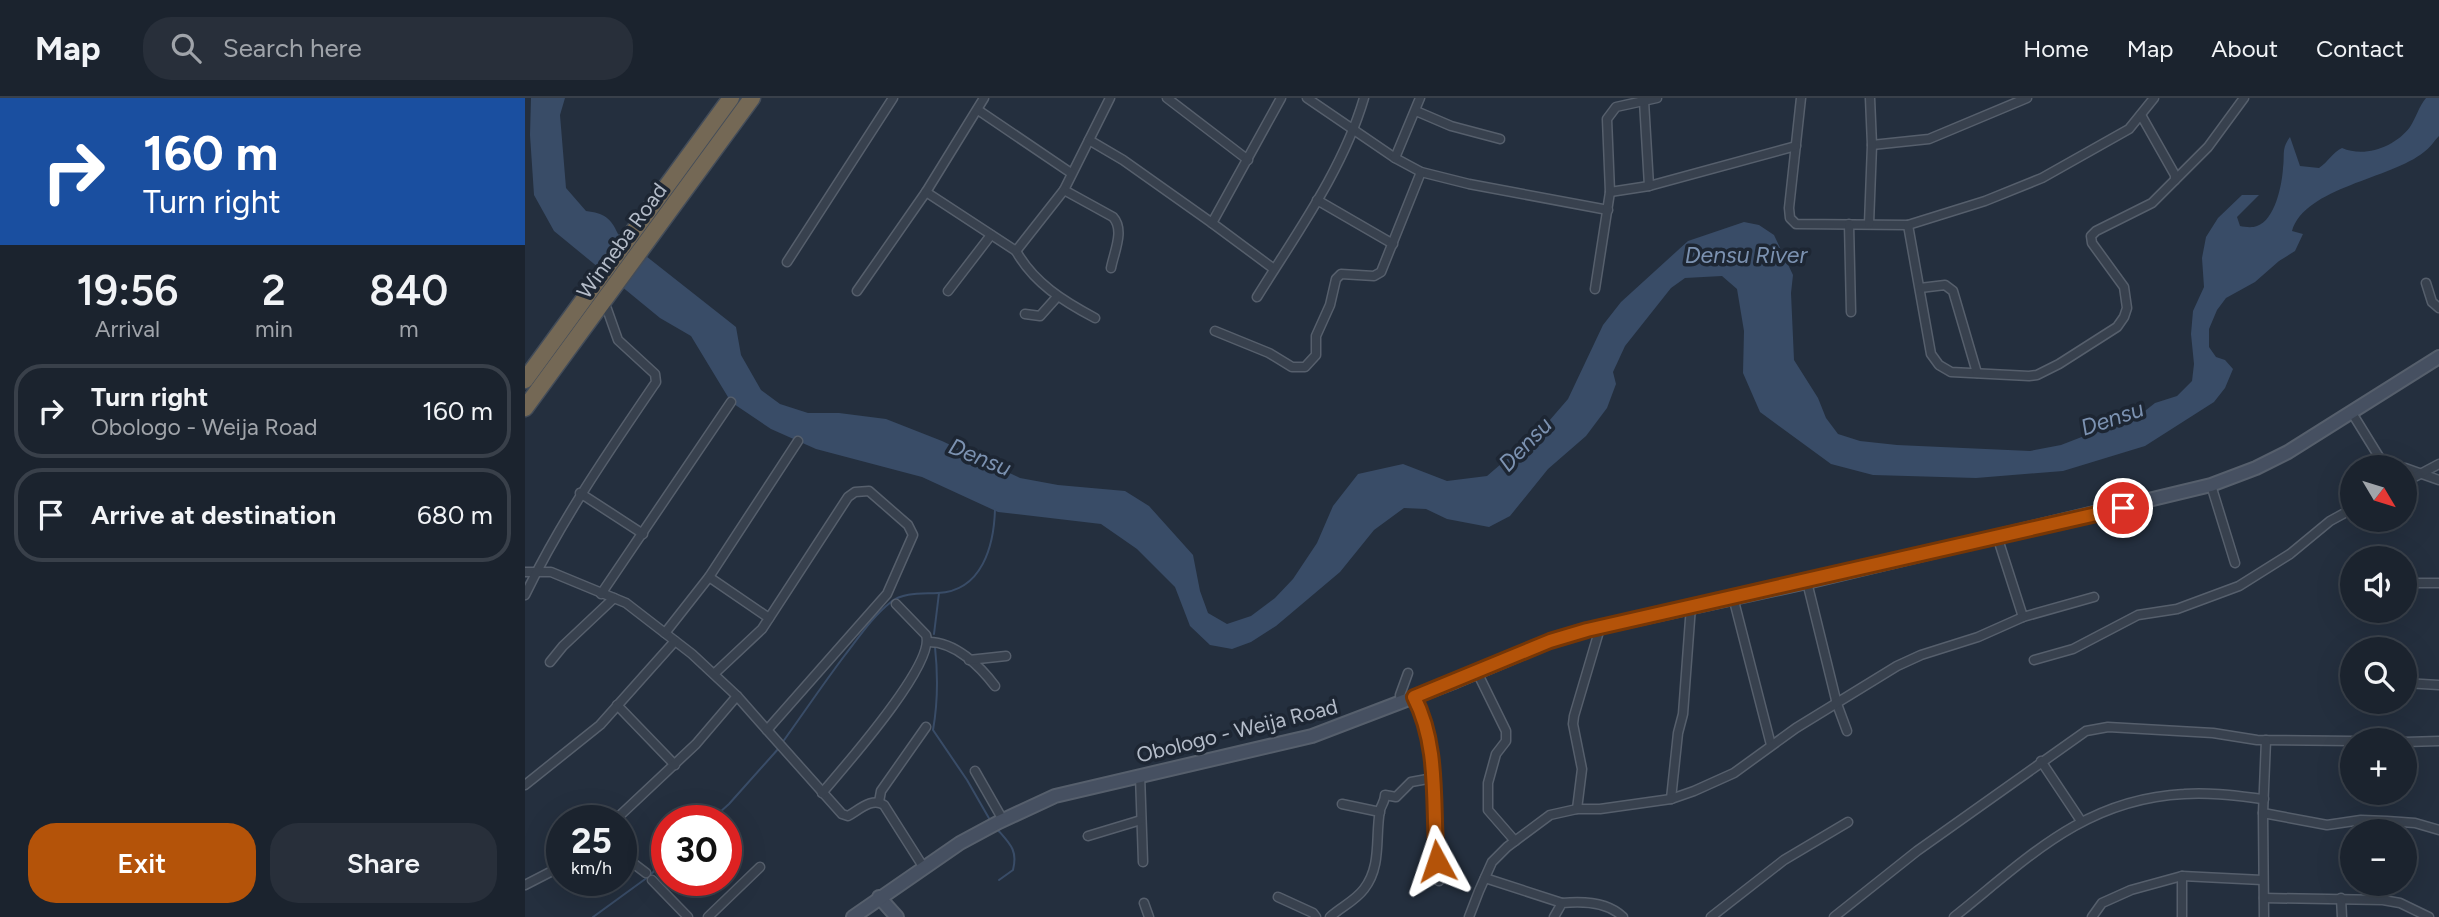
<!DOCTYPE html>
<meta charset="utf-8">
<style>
:root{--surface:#1b232e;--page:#282f3a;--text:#f1f3f6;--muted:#a0a4aa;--line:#39404a;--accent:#b45309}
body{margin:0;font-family:Figtree,sans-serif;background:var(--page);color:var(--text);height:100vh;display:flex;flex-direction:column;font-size:26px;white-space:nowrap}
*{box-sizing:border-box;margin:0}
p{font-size:23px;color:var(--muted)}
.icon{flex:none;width:38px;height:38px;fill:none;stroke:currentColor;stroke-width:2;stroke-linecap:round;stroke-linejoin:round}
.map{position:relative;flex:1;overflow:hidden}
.side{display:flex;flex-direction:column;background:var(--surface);width:525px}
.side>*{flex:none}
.hud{background:#1a4fa0;color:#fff;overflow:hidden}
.needle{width:46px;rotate:128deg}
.controls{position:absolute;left:1815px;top:357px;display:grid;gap:14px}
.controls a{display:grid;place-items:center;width:77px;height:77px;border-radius:50%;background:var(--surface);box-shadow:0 7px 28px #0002,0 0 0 2px var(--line);font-size:35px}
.speed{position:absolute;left:21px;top:707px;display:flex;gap:14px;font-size:35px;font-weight:700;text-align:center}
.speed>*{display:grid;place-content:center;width:91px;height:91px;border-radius:50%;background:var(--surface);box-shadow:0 7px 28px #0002,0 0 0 2px var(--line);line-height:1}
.speed small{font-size:18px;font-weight:400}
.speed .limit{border:10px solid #d22;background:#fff;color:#111}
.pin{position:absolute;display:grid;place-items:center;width:60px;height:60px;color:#fff;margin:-30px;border:4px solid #fff;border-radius:50%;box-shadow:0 2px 7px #0007}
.me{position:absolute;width:77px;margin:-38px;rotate:355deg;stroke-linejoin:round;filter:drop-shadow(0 0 5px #0008)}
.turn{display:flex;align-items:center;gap:24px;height:147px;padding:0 28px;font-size:32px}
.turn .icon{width:91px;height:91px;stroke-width:2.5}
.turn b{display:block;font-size:49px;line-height:60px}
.eta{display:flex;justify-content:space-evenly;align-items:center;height:119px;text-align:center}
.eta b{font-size:42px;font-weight:600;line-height:49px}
.button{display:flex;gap:14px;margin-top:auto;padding:14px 28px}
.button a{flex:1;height:80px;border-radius:28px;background:var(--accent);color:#fff;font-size:28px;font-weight:600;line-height:80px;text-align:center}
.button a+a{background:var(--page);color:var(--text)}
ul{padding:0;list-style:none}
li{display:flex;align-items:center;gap:21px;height:94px;margin:0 14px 10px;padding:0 14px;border:4px solid var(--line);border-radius:28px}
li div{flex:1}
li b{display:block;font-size:26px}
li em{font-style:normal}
header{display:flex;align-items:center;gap:42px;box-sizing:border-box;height:98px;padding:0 35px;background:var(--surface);border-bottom:2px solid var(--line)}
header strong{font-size:33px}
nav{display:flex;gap:38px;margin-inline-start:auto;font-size:24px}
.search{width:490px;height:63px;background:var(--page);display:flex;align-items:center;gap:18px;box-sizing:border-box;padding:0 24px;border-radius:28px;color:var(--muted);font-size:26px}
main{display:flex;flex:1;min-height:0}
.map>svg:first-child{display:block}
.water{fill:#394c67}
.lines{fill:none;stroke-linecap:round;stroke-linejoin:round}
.stream{stroke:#394c67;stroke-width:2}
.street-casing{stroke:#565f6c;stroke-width:11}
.secondary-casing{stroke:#565f6c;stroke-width:16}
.highway-casing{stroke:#434c59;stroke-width:19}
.street{stroke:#38414e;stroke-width:8}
.secondary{stroke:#465061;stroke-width:12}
.highway{stroke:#746855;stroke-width:16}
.route-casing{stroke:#753606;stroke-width:18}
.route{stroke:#b45309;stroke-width:12}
.labels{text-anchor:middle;stroke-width:7;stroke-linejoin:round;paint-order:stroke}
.street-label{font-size:21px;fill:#b4bcc9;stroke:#1d2633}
.water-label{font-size:23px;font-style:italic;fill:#7c92b1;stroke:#1d2633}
</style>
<header>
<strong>Map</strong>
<div class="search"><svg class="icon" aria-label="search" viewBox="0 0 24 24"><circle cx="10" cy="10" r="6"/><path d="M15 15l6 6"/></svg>Search here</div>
<nav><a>Home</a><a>Map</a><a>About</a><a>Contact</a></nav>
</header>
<main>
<section class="side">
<div class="hud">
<div class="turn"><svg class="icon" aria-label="right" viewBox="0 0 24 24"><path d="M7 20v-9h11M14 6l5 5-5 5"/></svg><div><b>160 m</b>Turn right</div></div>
</div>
<div class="eta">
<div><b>19:56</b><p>Arrival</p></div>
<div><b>2</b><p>min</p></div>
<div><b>840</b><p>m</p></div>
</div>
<ul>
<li><svg class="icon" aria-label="right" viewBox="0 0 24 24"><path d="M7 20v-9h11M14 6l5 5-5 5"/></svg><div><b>Turn right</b><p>Obologo - Weija Road</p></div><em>160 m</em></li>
<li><svg class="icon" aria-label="arrive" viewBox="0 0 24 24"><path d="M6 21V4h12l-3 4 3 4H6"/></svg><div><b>Arrive at destination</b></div><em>680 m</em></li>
</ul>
<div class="button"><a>Exit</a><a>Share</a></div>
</section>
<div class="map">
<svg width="1914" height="819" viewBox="0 0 1914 819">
<rect width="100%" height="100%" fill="#242f3e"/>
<path class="water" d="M 6,0 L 40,0 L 35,17 L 41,90 L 61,113 C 79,115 86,120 93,136 L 211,229 L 216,257 L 236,292 L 255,306 L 283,315 L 314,315 L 361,321 L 417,343 L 495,380 L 533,387 L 600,393 L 624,408 L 668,457 L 675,493 L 683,515 L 702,526 L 726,518 L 750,500 L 768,481 L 792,445 L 808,408 L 833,376 L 878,366 L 922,383 L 962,378 L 1018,330 L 1043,301 L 1078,227 L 1096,204 L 1163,143 L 1219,124 L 1234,127 L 1249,137 L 1268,177 L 1266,195 L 1269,262 L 1293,300 L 1301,320 L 1313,336 L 1335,343 L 1372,347 L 1505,353 L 1536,347 L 1616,316 L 1630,305 L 1652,298 L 1667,283 L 1669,266 L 1666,236 L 1668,213 L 1679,189 L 1677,160 L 1681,139 L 1693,120 L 1717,97 L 1734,97 L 1712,119 L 1715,128 C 1720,129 1727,130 1732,128 C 1750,122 1757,87 1758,70 C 1760,56 1756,51 1765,39 L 1775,68 L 1794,70 C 1803,64 1808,54 1817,50 C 1840,60 1870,49 1885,29 C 1891,20 1894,8 1901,0 L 1914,0 L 1914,38 C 1909,43 1905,50 1899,54 C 1866,81 1780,89 1767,133 L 1778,136 L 1770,153 L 1754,163 L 1730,184 L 1701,200 L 1692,212 L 1684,231 L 1684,249 L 1691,259 L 1700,262 L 1708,271 L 1700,290 L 1689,304 L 1620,348 L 1538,373 L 1451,380 L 1348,377 L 1306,366 L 1235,314 L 1218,275 L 1219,233 L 1212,191 L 1197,178 L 1160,180 L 1146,190 L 1100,248 L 1088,274 L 1091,286 L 1082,310 L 1061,338 L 1023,371 L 985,418 L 964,429 L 922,421 L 901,411 L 879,410 L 849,432 L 815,474 L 751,528 L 726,544 L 707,551 L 685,547 L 665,528 L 650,489 L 612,451 L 576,426 L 473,414 L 397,379 L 291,351 L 246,331 L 206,304 L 166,238 L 135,220 L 29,133 L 9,97 L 5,37 Z"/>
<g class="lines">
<g class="stream">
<path d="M 409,536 L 414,495"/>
<path d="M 410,549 C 413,577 413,604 408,632 L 442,682 L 465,722"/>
<path d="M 257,645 C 278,616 298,586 320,557 C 334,539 348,518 366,504 C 378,494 398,496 413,495 C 457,493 469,448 470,411"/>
<path d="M 185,723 L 204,706 L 254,650"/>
<path d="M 472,731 C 485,746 493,752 488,772 L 474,782"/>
<path d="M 68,819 L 123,779 L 142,761"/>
</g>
<g class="street-casing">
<g id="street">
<path d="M 585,0 L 539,92 L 588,119 C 600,132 589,154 586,170"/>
<path d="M 642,0 L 723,62"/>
<path d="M 782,0 L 870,60 L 896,74 L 944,86 L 1083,112"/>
<path d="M 1276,0 L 1264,110 L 1265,120 L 1271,126 L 1383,127 L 1460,103 L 1517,80 L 1604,31 L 1629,0"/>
<path d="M 1119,3 L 1124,88"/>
<path d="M 453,12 L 546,75"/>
<path d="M 891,13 L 926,28 L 975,41"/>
<path d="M 564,42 L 598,62 L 687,125 L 756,0"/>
<path d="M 1347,47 L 1404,41 L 1502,0"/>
<path d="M 870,60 L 895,0"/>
<path d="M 1650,82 L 1683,49 L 1719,0"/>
<path d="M 401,94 L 491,153 C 509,185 538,203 570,220"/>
<path d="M 1085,94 L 1124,88 L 1271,48"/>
<path d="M 792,102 L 868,146"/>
<path d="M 687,125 L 749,171"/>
<path d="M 1324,126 L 1326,214"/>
<path d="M 1344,126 L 1347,47 L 1345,0"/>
<path d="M 1383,127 L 1406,256 L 1414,267 L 1426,274 L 1504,278 L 1512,277 L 1534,266 L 1592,229 L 1599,219 L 1602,210 L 1599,189 L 1567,145 L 1566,138 L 1571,133 L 1627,105 L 1650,82 L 1650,77 L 1616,17"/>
<path d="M 491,153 L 539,92"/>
<path d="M 262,164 L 368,0"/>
<path d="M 1901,185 L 1907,204 L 1914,210"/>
<path d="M 1395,190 L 1420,187 L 1428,193 L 1452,275"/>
<path d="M 1070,191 L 1085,94 L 1082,21 L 1091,9 L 1132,0"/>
<path d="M 332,193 L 401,94 L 459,0"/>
<path d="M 423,193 L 466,137"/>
<path d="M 732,199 C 771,136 818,72 839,0"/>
<path d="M 500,216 L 515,218 L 532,199"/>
<path d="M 690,233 L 744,255 L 767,269 L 780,269 L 791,257 L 791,238 L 805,207 L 811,181 L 816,176 L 849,178 L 856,174 L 896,74"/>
<path d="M 1827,315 L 1856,362 L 1876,369"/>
<path d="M 1880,370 L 1914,382"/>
<path d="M 1880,384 L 1914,366"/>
<path d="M 1686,387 L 1710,465"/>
<path d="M 55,395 L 118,436"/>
<path d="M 1472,438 L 1498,519 L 1569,499"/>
<path d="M 0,474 L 26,474 L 101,505 L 167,556 L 212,598 L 242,632 L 362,496 L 388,437 L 383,427 L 344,393 L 330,394 L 323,399 L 237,531 L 189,576"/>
<path d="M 184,479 L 244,520"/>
<path d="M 1282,484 L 1312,606 L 1322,633"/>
<path d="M 1880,485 L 1914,485"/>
<path d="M 1822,490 L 1827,490"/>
<path d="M 76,496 L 206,304"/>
<path d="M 0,497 C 37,421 84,353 131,284 L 130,276 L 93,242 L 82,211"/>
<path d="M 1208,499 L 1246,647"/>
<path d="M 140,535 L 184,479 L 273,343"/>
<path d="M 404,544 C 430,544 455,568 470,588"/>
<path d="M 444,562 L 481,558"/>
<path d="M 1509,562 L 1548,551 L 1613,517 L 1652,511 L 1714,488 L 1765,456 L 1805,423 L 1827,411"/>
<path d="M 25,564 L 38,548 L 89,500"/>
<path d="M 952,574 L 981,633 L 981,643 L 971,656 L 963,685 L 963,712 L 990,743"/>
<path d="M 1822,585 L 1827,585"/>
<path d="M 1880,585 L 1914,587"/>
<path d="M 889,599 C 909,639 906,680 908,723 C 909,743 912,763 914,783"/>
<path d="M 876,605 L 875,597 L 883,575"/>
<path d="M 92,607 L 150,667"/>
<path d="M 242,632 L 317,716 L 323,718 C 334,712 347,699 359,707 L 399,770"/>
<path d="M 1880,644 L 1914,643"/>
<path d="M 1516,663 L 1556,723"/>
<path d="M 450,673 L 478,722"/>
<path d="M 615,677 L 618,764"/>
<path d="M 0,687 L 75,627 L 150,543"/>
<path d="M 297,695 C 318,670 411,566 401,537 L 371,506"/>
<path d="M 1146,701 L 1153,635 L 1158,616 L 1166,508"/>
<path d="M 354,704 L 356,693 L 401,629"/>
<path d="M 817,706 L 855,714"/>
<path d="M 1052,711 L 1057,671 L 1048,626 L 1049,618 L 1075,530"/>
<path d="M 1738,715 L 1802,727 L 1836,722 L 1862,723 L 1890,725 L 1914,732"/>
<path d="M 89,723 L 171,646 L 212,598"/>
<path d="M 563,738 L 616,722"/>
<path d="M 96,756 L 121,775"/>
<path d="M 960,780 L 1037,805"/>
<path d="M 127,782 L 163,819"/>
<path d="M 0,787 L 37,768"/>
<path d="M 753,799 L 788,815 L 791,819"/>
<path d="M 1739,800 L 1858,802 L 1875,805 L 1904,819"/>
<path d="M 1816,800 L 1817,819"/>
<path d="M 619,805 L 624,819"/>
<path d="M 183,819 L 235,769"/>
<path d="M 805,819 C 816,809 830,803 839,791 C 857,768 850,739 855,712 C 857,706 860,703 860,697 L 871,699 L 886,684 L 908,680"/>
<path d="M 944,819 L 954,793 L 967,764 L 982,749 L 1025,717 L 1052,711 L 1075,711 L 1146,701 L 1169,693 L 1209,675 L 1271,630 L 1372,568 L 1396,557 L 1453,539 L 1498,519"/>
<path d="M 1029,819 L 1037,805 C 1057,803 1083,804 1098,819"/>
<path d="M 1186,819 L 1259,762 L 1323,724"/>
<path d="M 1309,819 L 1392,753 L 1561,633 L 1583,629 L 1688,635 L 1732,642 L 1827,643"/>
<path d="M 1429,819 C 1503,760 1559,701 1659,696 C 1685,694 1713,698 1739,701"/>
<path d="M 1567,819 L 1577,805 L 1606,792 L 1657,778 L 1737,782"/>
<path d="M 1657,819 L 1657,778"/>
<path d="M 1739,819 L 1738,715 L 1741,642"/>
</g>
</g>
<g class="secondary-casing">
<g id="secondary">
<path d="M 354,799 L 372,819"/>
<path d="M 328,819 L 435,745 L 474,724 L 530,698 L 787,638 L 931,583 L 1025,543 L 1062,532 L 1282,484 L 1686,387 L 1731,370 L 1763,354 L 1914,259"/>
</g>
</g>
<g class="highway-casing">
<g id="highway">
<path d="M 0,282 L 206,0"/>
<path d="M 0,310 L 227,0"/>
</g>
</g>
<use href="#street" class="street"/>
<use href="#secondary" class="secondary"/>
<use href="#highway" class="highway"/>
</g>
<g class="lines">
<g class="route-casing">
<path id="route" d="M 912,763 C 907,709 915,649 889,599 L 1025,543 L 1062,532 L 1598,410"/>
</g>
<use href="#route" class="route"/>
</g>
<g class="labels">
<g class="street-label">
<text transform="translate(97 143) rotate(-54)" y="7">Winneba Road</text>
<text transform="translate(712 633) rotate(-14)" y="7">Obologo - Weija Road</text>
</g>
<g class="water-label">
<text x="1221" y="165">Densu River</text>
<text transform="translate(1587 320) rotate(-19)" y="8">Densu</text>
<text transform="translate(1000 346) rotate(-46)" y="8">Densu</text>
<text transform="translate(455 359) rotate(22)" y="8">Densu</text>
</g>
</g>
</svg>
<div class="controls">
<a><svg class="needle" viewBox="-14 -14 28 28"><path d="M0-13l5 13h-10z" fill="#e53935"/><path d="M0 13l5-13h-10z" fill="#a0a4aa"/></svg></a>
<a><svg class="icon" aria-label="sound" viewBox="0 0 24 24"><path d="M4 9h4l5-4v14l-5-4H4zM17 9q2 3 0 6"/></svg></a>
<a><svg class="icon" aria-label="search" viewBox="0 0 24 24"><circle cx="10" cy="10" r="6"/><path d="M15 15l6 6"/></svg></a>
<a>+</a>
<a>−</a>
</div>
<div class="speed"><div>25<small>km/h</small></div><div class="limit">30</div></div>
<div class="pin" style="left:1598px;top:410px;background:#d93025"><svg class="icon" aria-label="arrive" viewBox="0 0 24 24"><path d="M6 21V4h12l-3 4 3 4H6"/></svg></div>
<svg class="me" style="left:912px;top:763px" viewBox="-20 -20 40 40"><path d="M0-17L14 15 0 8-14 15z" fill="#b45309" stroke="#fff" stroke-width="4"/></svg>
</div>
</main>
